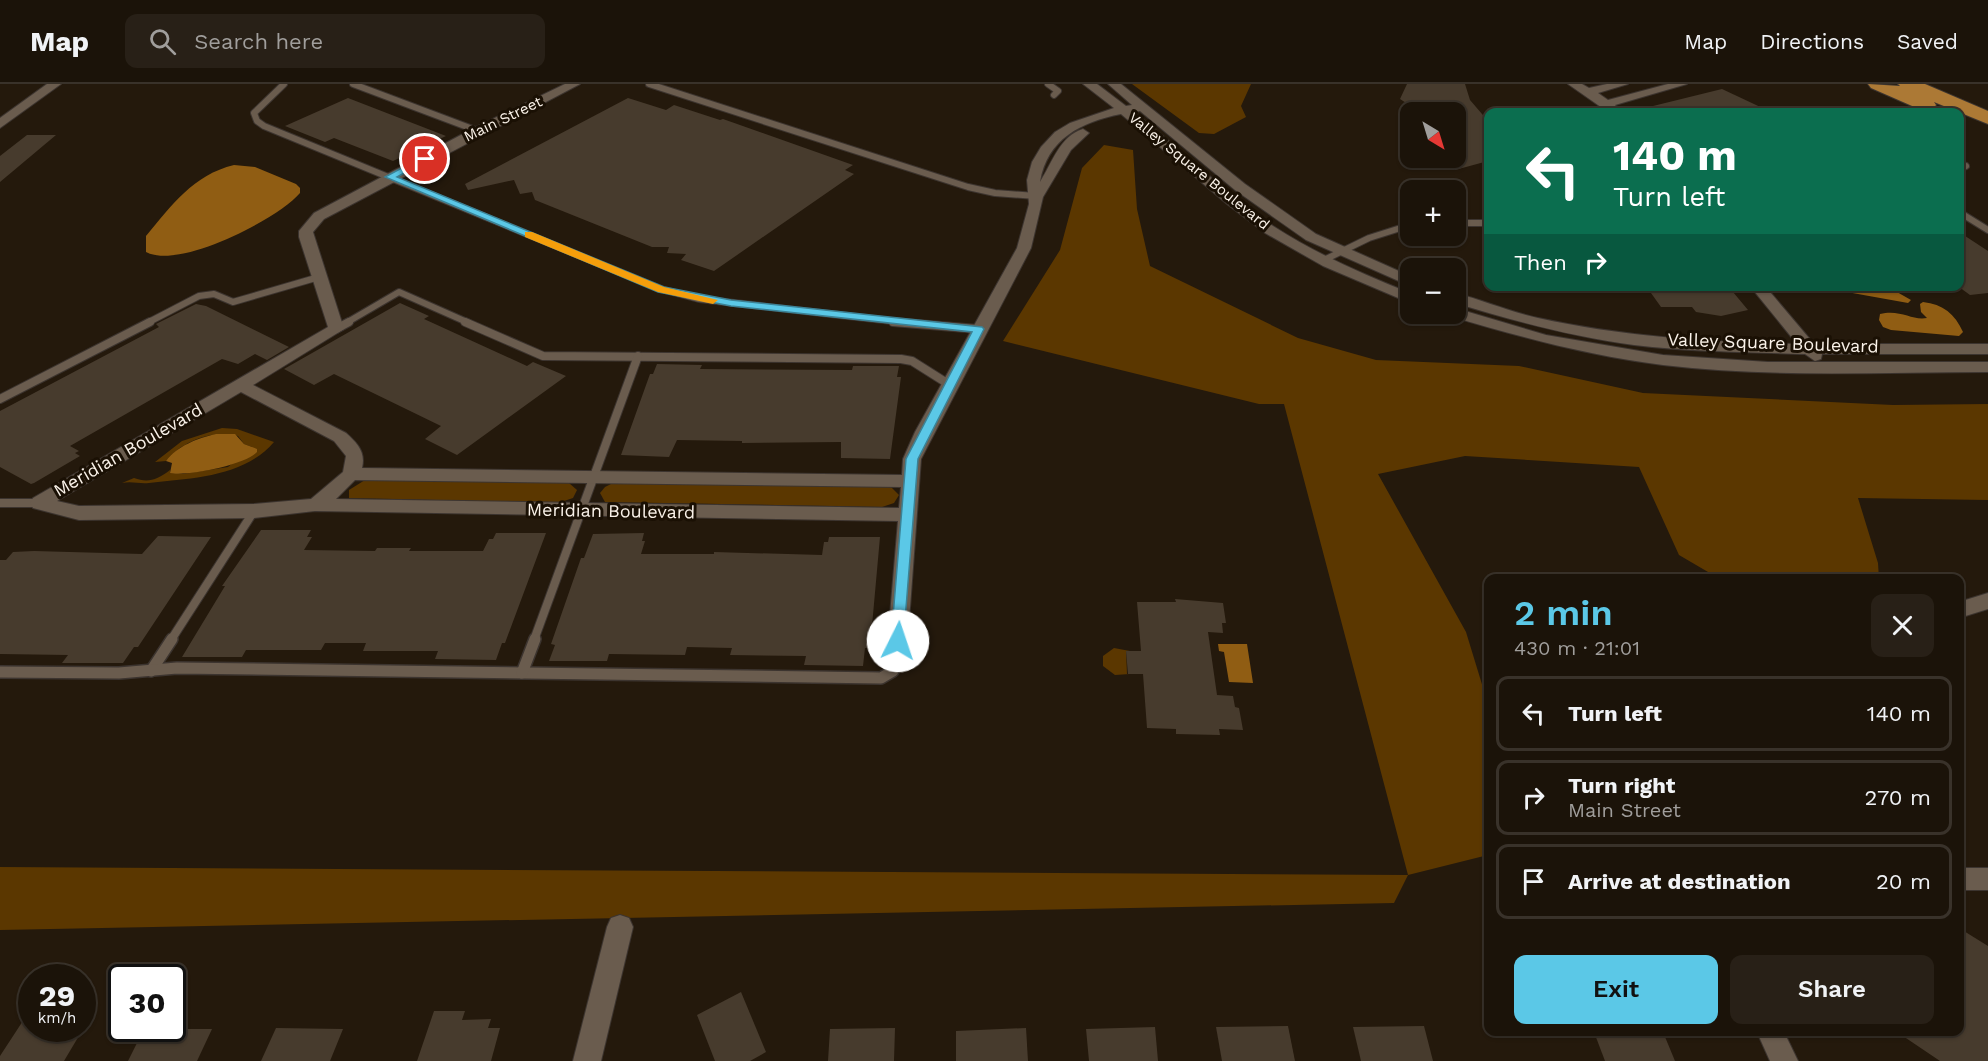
<!DOCTYPE html>
<meta charset="utf-8">
<style>
:root{--surface:#1b1309;--page:#282017;--text:#f1f3f6;--muted:#a09e9c;--line:#39322a;--accent:#5bc8e7}
body{margin:0;font-family:"Work Sans",sans-serif;background:var(--page);color:var(--text);height:100vh;display:flex;flex-direction:column;font-size:22px;white-space:nowrap}
*{box-sizing:border-box;margin:0}
p{font-size:20px;color:var(--muted)}
.icon{flex:none;width:33px;height:33px;fill:none;stroke:currentColor;stroke-width:2;stroke-linecap:round;stroke-linejoin:round}
.map{position:relative;flex:1;overflow:hidden}
.side{position:absolute;left:1484px;top:490px;width:480px;height:462px;display:flex;flex-direction:column;background:var(--surface);border-radius:12px;box-shadow:0 2px 4px #0004,0 0 0 2px var(--line)}
.side>*{flex:none}
.banner{position:absolute;left:1484px;top:24px;width:480px;height:183px;border-radius:12px;box-shadow:0 2px 4px #0004,0 0 0 2px var(--line);background:#0b6e4f;color:#fff;overflow:hidden}
.needle{width:39px;rotate:142deg}
.tools{position:absolute;left:1400px;top:18px;display:grid;gap:12px}
.tools a{display:grid;place-items:center;width:66px;height:66px;border-radius:12px;background:var(--surface);box-shadow:0 2px 4px #0004,0 0 0 2px var(--line);font-size:30px}
.speed{position:absolute;left:18px;top:880px;display:flex;gap:12px;font-size:30px;font-weight:700;text-align:center}
.speed>*{display:grid;place-content:center;width:78px;height:78px;border-radius:50%;background:var(--surface);box-shadow:0 2px 4px #0004,0 0 0 2px var(--line);line-height:1}
.speed small{font-size:15px;font-weight:400}
.speed .limit{border:3px solid #111;border-radius:9px;background:#fff;color:#111}
.pin{position:absolute;display:grid;place-items:center;width:51px;height:51px;color:#fff;margin:-26px;border:3px solid #fff;border-radius:50%;box-shadow:0 2px 6px #0007}
.me{position:absolute;width:66px;margin:-33px;rotate:4deg;stroke-linejoin:round;filter:drop-shadow(0 0 4px #0008)}
.turn{display:flex;align-items:center;gap:21px;height:126px;padding:0 30px;font-size:27px}
.turn .icon{width:78px;height:78px;stroke-width:2.5}
.turn b{display:block;font-size:42px;line-height:51px}
.then{display:flex;align-items:center;height:57px;padding:0 30px;background:#0003;gap:12px;font-size:22px}
.round{display:grid;place-items:center;flex:none;width:63px;height:63px;border-radius:12px;background:var(--page)}
.summary{display:flex;align-items:center;justify-content:space-between;height:102px;padding:0 30px}
h1{font-size:36px;font-weight:600;line-height:45px;color:var(--accent)}
.primary-button{display:flex;gap:12px;margin-top:auto;padding:12px 30px}
.primary-button a{flex:1;height:69px;border-radius:12px;background:var(--accent);color:#111;font-size:24px;font-weight:600;line-height:69px;text-align:center}
.primary-button a+a{background:var(--page);color:var(--text)}
ul{padding:0;list-style:none}
li{display:flex;align-items:center;gap:18px;height:75px;margin:0 12px 9px;padding:0 18px;border:3px solid var(--line);border-radius:12px}
li div{flex:1}
li b{display:block;font-size:22px}
li em{font-style:normal}
header{display:flex;align-items:center;gap:36px;box-sizing:border-box;height:84px;padding:0 30px;background:var(--surface);border-bottom:2px solid var(--line)}
header strong{font-size:28px}
nav{display:flex;gap:33px;margin-inline-start:auto;font-size:21px}
.search{width:420px;height:54px;background:var(--page);display:flex;align-items:center;gap:15px;box-sizing:border-box;padding:0 21px;border-radius:12px;color:var(--muted);font-size:22px}
.map>svg:first-child{display:block}
.green{fill:#5b3700}
.water{fill:#905d13}
.building{fill:#473b2d}
.lines{fill:none;stroke-linecap:round;stroke-linejoin:round}
.service-far2-casing{stroke:#3c342f;stroke-width:8}
.service-far1-casing{stroke:#3c342f;stroke-width:10}
.service-casing{stroke:#3c342f;stroke-width:14}
.minor-casing{stroke:#3c342f;stroke-width:2}
.trunk-casing{stroke:#3c342f;stroke-width:2}
.service-far2{stroke:#6a5c4e;stroke-width:6}
.service-far1{stroke:#6a5c4e;stroke-width:8}
.service{stroke:#6a5c4e;stroke-width:11}
.minor{fill:#6a5c4e;fill-rule:evenodd}
.trunk{fill:#ac7935;fill-rule:evenodd}
.route{fill:#5bc8e7;stroke:#3b8296;stroke-width:1.5}
.slow{fill:#f59e0b}
.labels{text-anchor:middle;stroke-width:6;stroke-linejoin:round;paint-order:stroke}
.far-street-label{font-size:15px;fill:#faf2e9;stroke:#1a1004}
.street-label{font-size:18px;fill:#faf2e9;stroke:#1a1004}
</style>
<header>
<strong>Map</strong>
<div class="search"><svg class="icon" aria-label="search" viewBox="0 0 24 24"><circle cx="10" cy="10" r="6"/><path d="M15 15l6 6"/></svg>Search here</div>
<nav><a>Map</a><a>Directions</a><a>Saved</a></nav>
</header>
<div class="map">
<svg width="1988" height="977" viewBox="0 0 1988 977">
<rect width="100%" height="100%" fill="#24190c"/>
<g class="green">
<path d="M 1132,0 L 1251,0 L 1241,22 L 1246,33 L 1214,50 L 1199,49 Z"/>
<path d="M 1104,61 L 1133,66 L 1137,125 L 1150,182 L 1298,254 L 1376,276 L 1519,282 L 1643,309 L 1893,321 L 1988,320 L 1988,416 L 1858,414 L 1878,479 L 1879,495 L 1720,495 L 1679,471 L 1639,383 L 1465,372 L 1378,390 L 1466,548 L 1488,620 L 1488,771 L 1408,791 L 1394,819 L 0,846 L 0,783 L 1408,791 L 1284,320 L 1259,320 L 1003,257 L 1060,166 L 1082,84 Z"/>
<path d="M 222,344 L 237,345 L 274,358 C 244,393 193,394 149,399 C 139,400 132,397 122,399 L 134,394 C 148,399 157,396 170,386 L 170,389 L 183,390 L 228,383 L 252,363 L 244,360 L 238,352 C 214,345 182,357 166,377 L 155,378 L 182,357 Z"/>
<path d="M 365,396 L 569,399 L 577,406 L 573,414 L 558,419 L 349,414 L 349,406 Z"/>
<path d="M 615,398 L 890,402 L 899,411 L 894,419 L 882,423 L 605,418 L 600,409 L 605,403 Z"/>
<path d="M 1114,564 L 1130,567 L 1126,567 L 1127,590 L 1130,590 L 1115,591 L 1103,582 L 1103,572 Z"/>
</g>
<g class="water">
<path d="M 234,81 L 255,83 L 296,100 L 300,104 L 300,109 C 278,135 179,186 146,168 L 146,152 C 172,121 193,91 234,81 Z"/>
<path d="M 1819,203 L 1913,203 L 1890,204 L 1911,216 L 1908,219 Z"/>
<path d="M 1923,218 C 1943,220 1955,230 1963,248 L 1959,252 L 1891,246 L 1883,243 L 1879,236 L 1880,230 C 1901,225 1912,237 1927,234 L 1921,228 L 1920,220 Z"/>
<path d="M 216,350 L 235,350 L 244,360 L 257,365 L 257,368 C 246,381 185,393 170,389 L 172,379 L 166,377 C 177,362 198,354 216,350 Z"/>
<path d="M 1218,560 L 1247,560 L 1253,599 L 1229,598 L 1224,568 L 1219,567 Z"/>
</g>
<g class="building">
<path d="M 1407,0 L 1465,0 L 1470,16 L 1488,37 L 1488,77 L 1455,86 L 1455,28 L 1420,28 L 1400,15 Z"/>
<path d="M 1722,5 L 1771,28 L 1654,28 L 1653,22 Z"/>
<path d="M 348,14 L 446,52 L 393,77 L 334,54 L 325,58 L 285,42 Z"/>
<path d="M 628,14 L 666,26 L 674,21 L 720,36 L 723,35 L 853,81 L 845,86 L 854,90 L 714,187 L 681,176 L 686,170 L 667,169 L 669,163 L 652,163 L 535,116 L 532,108 L 520,110 L 514,96 L 468,106 L 465,100 Z"/>
<path d="M 27,51 L 56,51 L 0,98 L 0,72 Z"/>
<path d="M 1959,148 L 1988,167 L 1988,209 L 1970,211 L 1959,203 Z"/>
<path d="M 1646,202 L 1728,202 L 1748,226 L 1721,232 L 1696,228 L 1692,223 L 1661,223 Z"/>
<path d="M 400,219 L 429,232 L 424,235 L 527,282 L 533,278 L 566,292 L 457,371 L 425,355 L 441,342 L 334,290 L 314,301 L 284,285 Z"/>
<path d="M 196,220 L 206,222 L 289,263 L 267,276 L 255,270 L 238,280 L 222,275 L 70,362 L 79,367 L 75,369 L 80,372 L 34,399 L 31,400 L 0,383 L 0,327 L 159,243 L 156,240 Z"/>
<path d="M 657,280 L 702,281 L 700,285 L 852,286 L 853,282 L 899,282 L 897,293 L 901,293 L 890,375 L 841,374 L 841,358 L 742,359 L 742,357 L 677,356 L 669,373 L 621,371 L 650,290 L 653,290 Z"/>
<path d="M 261,446 L 311,446 L 307,453 L 312,453 L 304,466 L 375,467 L 377,464 L 411,464 L 409,467 L 483,467 L 489,455 L 493,455 L 496,449 L 546,449 L 505,559 L 502,559 L 496,576 L 435,575 L 438,567 L 363,567 L 366,559 L 325,559 L 321,566 L 246,566 L 242,573 L 182,573 L 225,502 L 222,502 Z"/>
<path d="M 644,449 L 642,457 L 645,457 L 641,470 L 714,470 L 714,468 L 822,471 L 824,458 L 828,458 L 829,453 L 880,453 L 870,564 L 865,564 L 863,582 L 804,581 L 806,572 L 730,571 L 732,564 L 687,563 L 685,571 L 609,570 L 607,577 L 549,577 L 555,561 L 551,560 L 581,474 L 584,474 L 593,450 Z"/>
<path d="M 158,452 L 211,453 L 138,563 L 134,563 L 123,579 L 62,579 L 68,571 L 0,570 L 0,476 L 6,476 L 13,468 L 34,467 L 142,470 Z"/>
<path d="M 1175,515 L 1223,519 L 1226,539 L 1222,539 L 1223,549 L 1208,548 L 1217,611 L 1233,612 L 1235,623 L 1239,624 L 1243,646 L 1219,645 L 1220,651 L 1176,650 L 1176,645 L 1147,644 L 1143,590 L 1128,590 L 1126,567 L 1141,567 L 1137,518 L 1176,518 Z"/>
<path d="M 1959,844 L 1988,862 L 1988,977 L 1940,977 L 1897,948 L 1959,948 Z"/>
<path d="M 741,908 L 766,968 L 750,977 L 715,977 L 697,931 Z"/>
<path d="M 32,923 L 32,945 L 83,945 L 64,977 L 0,977 L 0,972 Z"/>
<path d="M 434,927 L 465,927 L 462,936 L 491,935 L 488,944 L 500,944 L 491,977 L 417,977 Z"/>
<path d="M 1288,942 L 1295,977 L 1222,977 L 1216,943 Z"/>
<path d="M 1424,942 L 1433,977 L 1361,977 L 1353,943 Z"/>
<path d="M 1155,943 L 1158,977 L 1089,977 L 1086,945 Z"/>
<path d="M 276,944 L 343,945 L 330,977 L 261,977 Z"/>
<path d="M 895,944 L 894,977 L 828,977 L 830,945 Z"/>
<path d="M 1026,944 L 1028,977 L 956,977 L 956,947 Z"/>
<path d="M 144,945 L 212,945 L 197,977 L 128,977 Z"/>
<path d="M 1594,948 L 1663,948 L 1675,977 L 1605,977 Z"/>
</g>
<g class="lines">
<g class="service-far2-casing">
<g id="service-far2">
<path d="M 284,0 L 254,29 L 257,37 L 264,42 L 661,205 L 699,215 L 910,239"/>
<path d="M 353,0 L 478,47"/>
<path d="M 649,0 L 968,103 L 995,109 L 1036,112"/>
<path d="M 1048,0 L 1058,7 L 1054,11"/>
<path d="M 1959,85 L 1966,82"/>
<path d="M 1959,128 L 1988,146"/>
<path d="M 1455,139 L 1488,139"/>
<path d="M 1324,176 L 1369,154 L 1410,141"/>
<path d="M 147,239 L 199,212 L 214,210 L 233,218 L 319,193"/>
<path d="M 346,239 L 399,208 L 469,239"/>
</g>
</g>
<g class="service-far1-casing">
<g id="service-far1">
<path d="M 465,238 L 543,272 L 901,275 L 912,277 L 950,301"/>
<path d="M 893,238 L 978,245"/>
<path d="M 336,245 L 349,238"/>
<path d="M 0,315 L 150,238"/>
<path d="M 0,419 L 39,419"/>
<path d="M 171,556 L 254,427"/>
<path d="M 534,556 L 638,272"/>
</g>
</g>
<g class="service-casing">
<g id="service">
<path d="M 151,587 L 172,555"/>
<path d="M 0,588 L 119,589 L 177,584 L 881,594 L 893,587 L 896,578"/>
<path d="M 522,589 L 535,555"/>
</g>
</g>
<g class="minor-casing">
<g id="minor">
<path d="M 47,0 L 61,0 L 0,44 L 0,34 Z"/>
<path d="M 565,0 L 580,0 L 324,135 L 313,148 L 344,245 L 253,301 L 346,349 C 357,359 366,368 362,384 L 902,391 L 903,375 L 915,348 L 1017,164 L 1029,120 L 1027,96 L 1032,78 L 1041,63 L 1055,48 L 1070,39 L 1114,24 L 1083,0 L 1097,0 L 1126,22 L 1132,21 L 1108,0 L 1121,0 L 1245,100 L 1316,150 L 1410,192 L 1410,202 L 1306,156 L 1235,106 L 1140,27 L 1134,28 C 1180,65 1224,108 1273,142 C 1316,170 1363,190 1410,209 L 1410,219 L 1323,182 L 1265,149 L 1227,120 L 1121,30 C 1081,38 1047,55 1040,98 C 1052,79 1060,52 1083,45 L 1089,49 L 1071,66 L 1043,113 L 1031,164 L 921,375 L 906,578 L 903,584 L 896,586 L 889,584 L 886,578 L 898,437 L 315,427 L 254,434 L 79,436 L 33,424 L 30,419 L 33,414 L 328,243 L 299,153 L 299,147 L 314,129 L 474,44 ZM 241,308 L 334,357 L 346,372 L 343,388 L 311,415 L 254,420 L 79,422 L 57,417 ZM 355,396 L 901,403 L 899,424 L 336,415 Z"/>
<path d="M 1568,0 L 1582,0 L 1589,4 L 1607,0 L 1628,0 L 1598,9 L 1608,16 L 1668,0 L 1687,0 L 1615,21 L 1621,28 L 1608,28 Z"/>
<path d="M 1750,202 L 1765,202 L 1814,260 L 1988,260 L 1988,270 L 1822,270 L 1821,275 L 1815,277 L 1805,270 C 1748,268 1691,268 1634,261 C 1573,253 1514,237 1455,219 L 1455,209 C 1483,216 1510,228 1538,234 C 1624,253 1709,258 1797,260 Z"/>
<path d="M 1455,224 L 1546,251 L 1663,271 L 1768,278 L 1988,278 L 1988,288 C 1880,288 1771,294 1663,281 C 1590,272 1520,253 1450,232 L 1448,230 L 1455,230 Z"/>
<path d="M 1988,509 L 1988,525 L 1959,534 L 1959,518 Z"/>
<rect x="1959" y="784" width="29" height="22"/>
<path d="M 620,831 L 629,834 L 633,843 L 601,977 L 573,977 L 607,843 L 611,834 Z"/>
<path d="M 1757,948 L 1784,948 L 1798,977 L 1770,977 Z"/>
</g>
</g>
<g class="trunk-casing">
<path id="trunk" d="M 1868,0 L 1900,2 L 1898,0 L 1925,0 L 1988,27 L 1988,40 L 1934,18 L 1936,21 L 1933,25 L 1919,25 L 1871,4 Z"/>
</g>
<use href="#service-far2" class="service-far2"/>
<use href="#service-far1" class="service-far1"/>
<use href="#service" class="service"/>
<use href="#minor" class="minor"/>
<use href="#trunk" class="trunk"/>
</g>
<path class="route" d="M 422,73 L 430,75 L 397,93 L 664,203 L 731,216 L 982,243 L 984,245 L 918,375 L 903,561 L 898,563 L 891,557 L 906,375 L 972,248 L 731,222 L 658,208 L 385,93 Z"/>
<path class="slow" d="M 525,148 L 532,148 L 664,203 L 718,216 L 713,220 L 658,208 L 525,153 Z"/>
<g class="labels">
<g class="far-street-label">
<text transform="translate(503 35) rotate(-26)" y="5">Main Street</text>
<text transform="translate(1199 87) rotate(39)" y="5">Valley Square Boulevard</text>
</g>
<g class="street-label">
<text transform="translate(1773 259) rotate(2)" y="6">Valley Square Boulevard</text>
<text transform="translate(128 366) rotate(-30)" y="6">Meridian Boulevard</text>
<text transform="translate(611 427) rotate(1)" y="6">Meridian Boulevard</text>
</g>
</g>
</svg>
<div class="tools">
<a><svg class="needle" viewBox="-14 -14 28 28"><path d="M0-13l5 13h-10z" fill="#e53935"/><path d="M0 13l5-13h-10z" fill="#a09e9c"/></svg></a>
<a>+</a>
<a>−</a>
</div>
<div class="speed"><div>29<small>km/h</small></div><div class="limit">30</div></div>
<div class="pin" style="left:425px;top:75px;background:#d93025"><svg class="icon" aria-label="arrive" viewBox="0 0 24 24"><path d="M6 21V4h12l-3 4 3 4H6"/></svg></div>
<svg class="me" style="left:898px;top:557px" viewBox="-20 -20 40 40"><circle r="19" fill="#fff"/><path d="M0-13L10 11 0 6-10 11z" fill="#5bc8e7"/></svg>
<div class="banner">
<div class="turn"><svg class="icon" aria-label="left" viewBox="0 0 24 24"><path d="M17 20v-9H6M10 6l-5 5 5 5"/></svg><div><b>140 m</b>Turn left</div></div>
<div class="then">Then<svg class="icon" aria-label="right" viewBox="0 0 24 24"><path d="M7 20v-9h11M14 6l5 5-5 5"/></svg></div>
</div>
<section class="side">
<div class="summary"><div><h1>2 min</h1><p>430 m · 21:01</p></div><a class="round"><svg class="icon" aria-label="close" viewBox="0 0 24 24"><path d="M6 6l12 12M18 6L6 18"/></svg></a></div>
<ul>
<li><svg class="icon" aria-label="left" viewBox="0 0 24 24"><path d="M17 20v-9H6M10 6l-5 5 5 5"/></svg><div><b>Turn left</b></div><em>140 m</em></li>
<li><svg class="icon" aria-label="right" viewBox="0 0 24 24"><path d="M7 20v-9h11M14 6l5 5-5 5"/></svg><div><b>Turn right</b><p>Main Street</p></div><em>270 m</em></li>
<li><svg class="icon" aria-label="arrive" viewBox="0 0 24 24"><path d="M6 21V4h12l-3 4 3 4H6"/></svg><div><b>Arrive at destination</b></div><em>20 m</em></li>
</ul>
<div class="primary-button"><a>Exit</a><a>Share</a></div>
</section>
</div>
